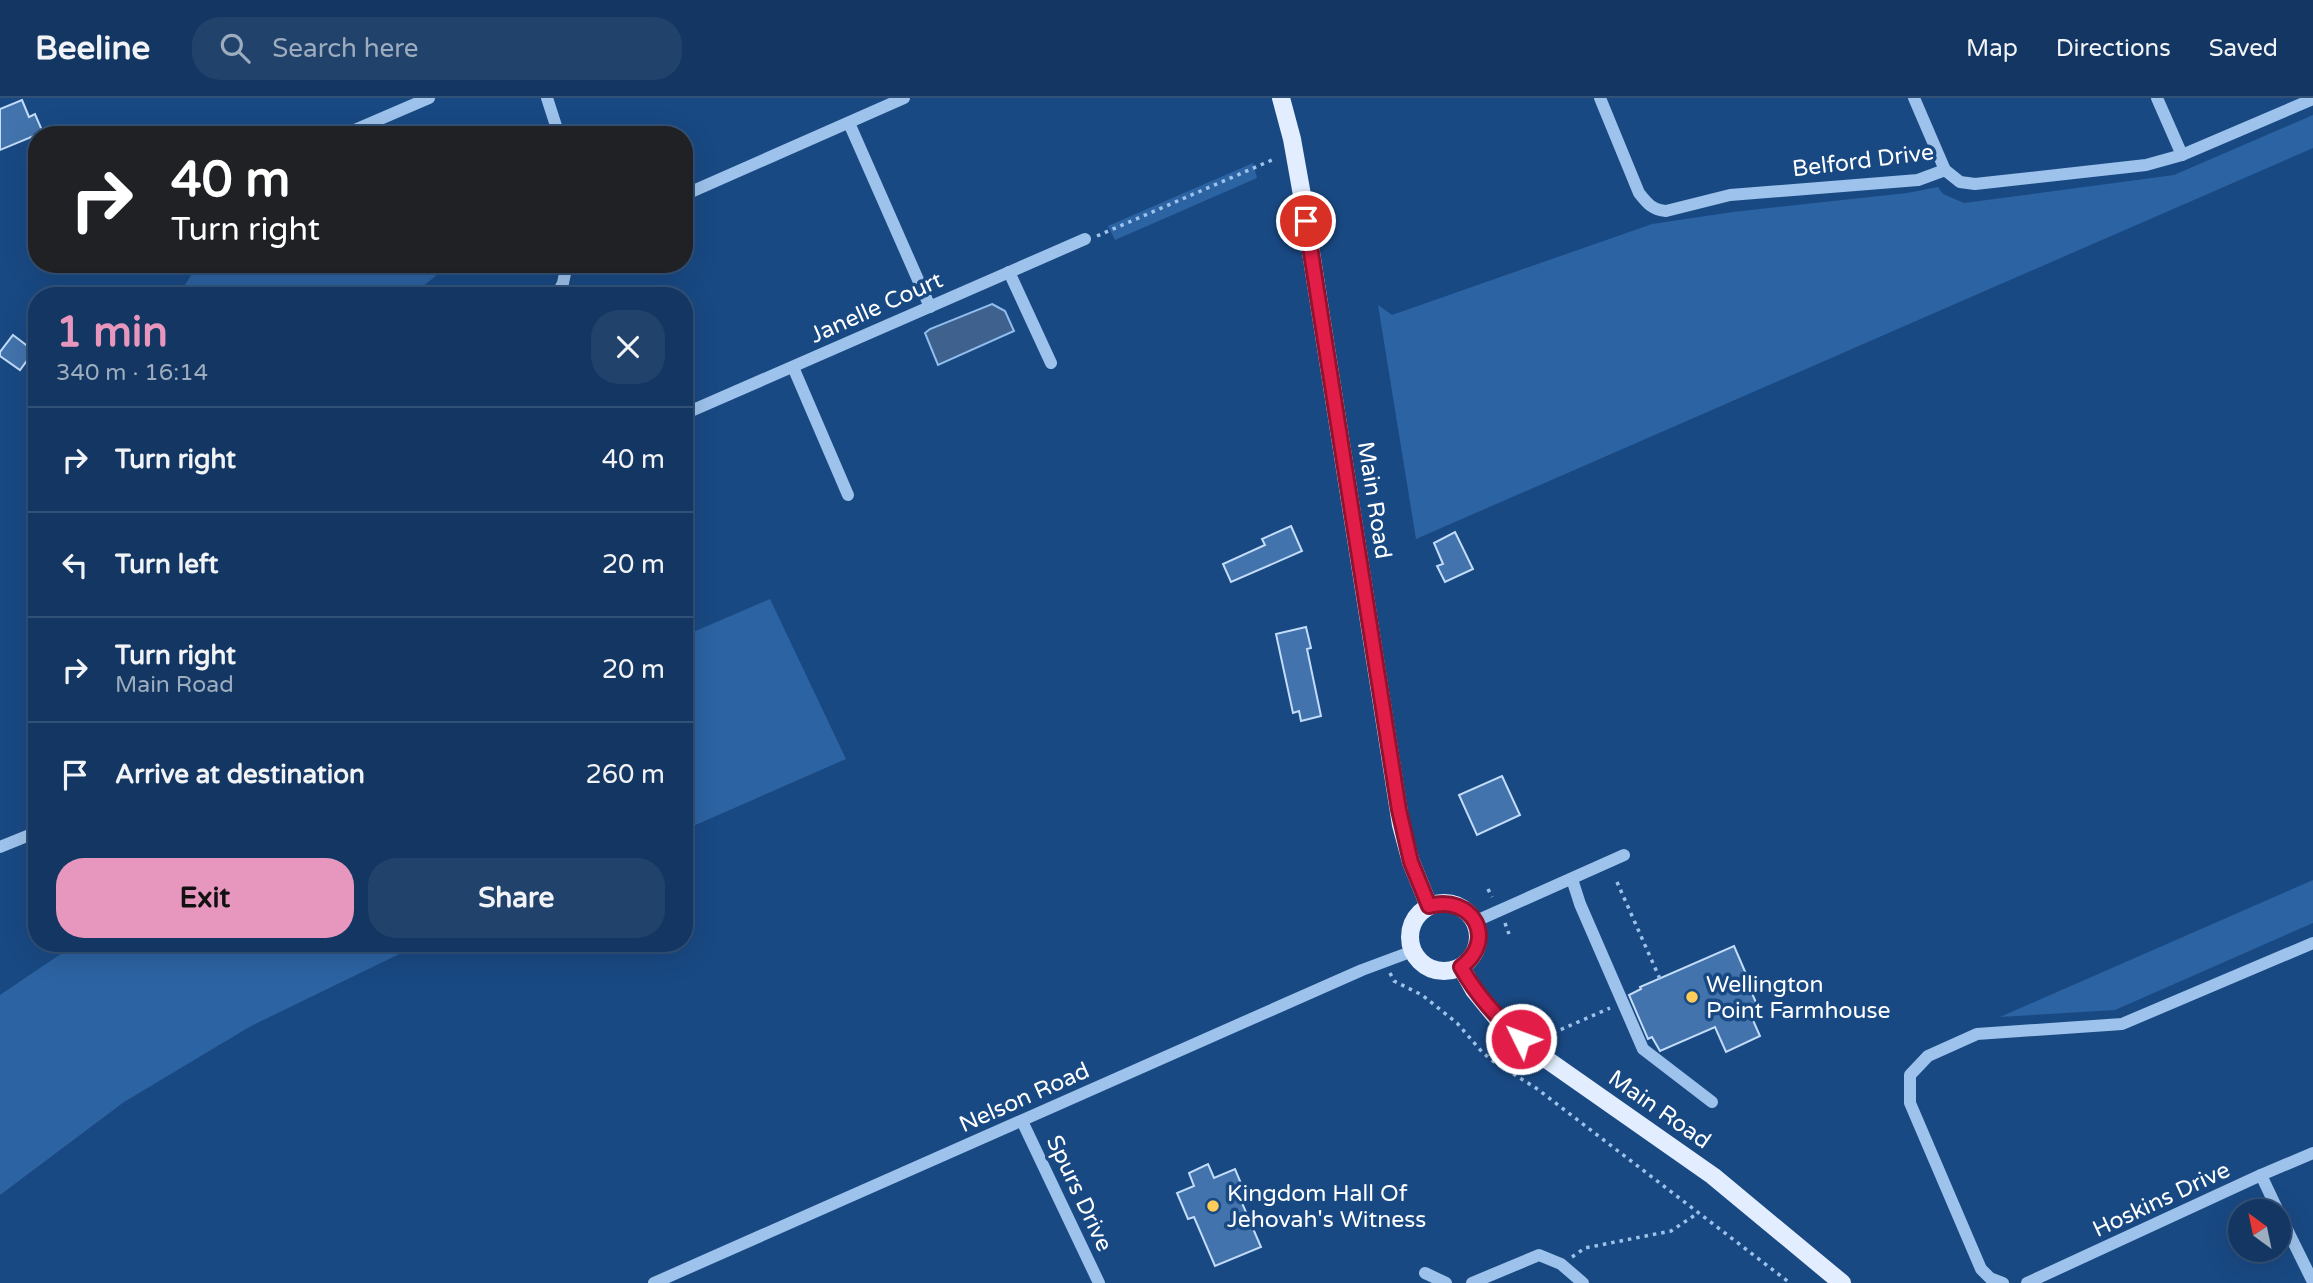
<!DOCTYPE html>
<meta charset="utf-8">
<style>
:root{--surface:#133762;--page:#20426b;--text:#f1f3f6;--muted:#9dacbe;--line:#325177;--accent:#e797bd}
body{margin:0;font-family:"Varela Round",sans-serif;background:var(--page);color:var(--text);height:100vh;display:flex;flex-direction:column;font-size:26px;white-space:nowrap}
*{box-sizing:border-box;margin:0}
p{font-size:23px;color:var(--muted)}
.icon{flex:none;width:38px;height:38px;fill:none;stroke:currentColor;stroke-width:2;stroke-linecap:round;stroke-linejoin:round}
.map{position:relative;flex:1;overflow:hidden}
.panel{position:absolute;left:28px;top:189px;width:665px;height:665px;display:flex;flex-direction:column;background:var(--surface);border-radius:28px;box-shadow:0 7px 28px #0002,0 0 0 2px var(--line)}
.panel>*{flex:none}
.banner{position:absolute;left:28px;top:28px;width:665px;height:147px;border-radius:28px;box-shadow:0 7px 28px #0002,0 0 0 2px var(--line);background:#202124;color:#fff;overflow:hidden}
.needle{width:46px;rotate:327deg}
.controls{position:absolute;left:2228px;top:1101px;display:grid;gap:14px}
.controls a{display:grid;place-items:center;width:63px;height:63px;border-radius:50%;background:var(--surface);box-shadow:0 7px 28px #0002,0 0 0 2px var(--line);font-size:35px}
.pin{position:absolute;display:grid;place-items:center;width:60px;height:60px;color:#fff;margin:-30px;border:4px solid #fff;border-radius:50%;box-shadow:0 2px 7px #0007}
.me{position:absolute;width:77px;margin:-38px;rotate:312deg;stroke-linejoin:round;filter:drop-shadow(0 0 5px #0008)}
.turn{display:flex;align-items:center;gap:24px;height:147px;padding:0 28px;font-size:32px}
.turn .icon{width:91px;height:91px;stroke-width:2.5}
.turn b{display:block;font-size:49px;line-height:60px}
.round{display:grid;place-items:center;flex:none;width:74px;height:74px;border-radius:28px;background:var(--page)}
.headline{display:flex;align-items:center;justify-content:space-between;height:119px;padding:0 28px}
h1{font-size:42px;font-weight:800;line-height:52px;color:var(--accent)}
.cta{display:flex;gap:14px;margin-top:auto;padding:14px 28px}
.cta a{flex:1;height:80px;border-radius:28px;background:var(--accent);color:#111;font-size:28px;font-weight:800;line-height:80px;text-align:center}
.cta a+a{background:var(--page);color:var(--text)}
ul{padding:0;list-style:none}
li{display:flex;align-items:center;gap:21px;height:105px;padding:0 28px;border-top:2px solid var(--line)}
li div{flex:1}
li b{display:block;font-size:26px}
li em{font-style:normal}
header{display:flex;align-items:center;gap:42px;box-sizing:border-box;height:98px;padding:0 35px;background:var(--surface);border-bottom:2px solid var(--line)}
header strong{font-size:33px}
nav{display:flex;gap:38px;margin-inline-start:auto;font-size:24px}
.search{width:490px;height:63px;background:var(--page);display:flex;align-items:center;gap:18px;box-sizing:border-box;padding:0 24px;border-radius:28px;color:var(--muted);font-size:26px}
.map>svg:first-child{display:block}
.green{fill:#2c63a2}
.water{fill:#3e628d;stroke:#90bdee;stroke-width:2}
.building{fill:#4273ac;stroke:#c2dcf9;stroke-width:2}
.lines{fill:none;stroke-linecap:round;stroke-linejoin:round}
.path{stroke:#9dc2eb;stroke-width:3.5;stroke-dasharray:3.5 5;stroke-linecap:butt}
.minor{stroke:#9dc2eb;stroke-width:12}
.major{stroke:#e2eeff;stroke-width:18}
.route-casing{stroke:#92132f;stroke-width:18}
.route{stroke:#e11d48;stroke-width:12}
.poi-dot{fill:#ffcc58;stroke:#194983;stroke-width:2.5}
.labels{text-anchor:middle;stroke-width:7;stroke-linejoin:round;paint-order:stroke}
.street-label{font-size:23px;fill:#fff;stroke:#194983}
.poi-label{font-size:23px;fill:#fff;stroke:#194983;text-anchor:start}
</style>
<header>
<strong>Beeline</strong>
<div class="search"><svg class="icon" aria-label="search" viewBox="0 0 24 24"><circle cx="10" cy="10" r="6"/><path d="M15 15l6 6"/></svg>Search here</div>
<nav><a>Map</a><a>Directions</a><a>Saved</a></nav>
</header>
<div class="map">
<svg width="2313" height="1185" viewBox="0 0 2313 1185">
<rect width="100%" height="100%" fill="#194983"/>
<g class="green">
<path d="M 2313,17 L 2313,50 L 1416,441 L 1378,207 L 1392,217 L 1652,126 L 1733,114 L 1907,95 L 1938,89 L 1943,96 L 1964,105 L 2174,77 Z"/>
<path d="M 1253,65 L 1257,80 L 1115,142 L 1108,128 Z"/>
<path d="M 198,166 L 441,166 L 437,177 L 411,198 L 178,198 Z"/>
<path d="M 770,501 L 846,661 L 684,732 L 684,538 Z"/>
<path d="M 2313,782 L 2313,825 L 2115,912 L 2000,919 Z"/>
<path d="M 77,845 L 422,845 L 251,928 L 124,1004 L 0,1097 L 0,897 Z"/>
</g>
<path class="water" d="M 992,206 L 1005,213 L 1014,233 L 938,267 L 925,235 L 930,231 Z"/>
<g class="building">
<path d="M 22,2 L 29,19 L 35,16 L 44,37 L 36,37 L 0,52 L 0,11 Z"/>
<path d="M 13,237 L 34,253 L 20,272 L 0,258 L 0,254 Z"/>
<path d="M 1291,428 L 1302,453 L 1231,484 L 1223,466 L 1265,447 L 1262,441 Z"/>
<path d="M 1455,434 L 1473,471 L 1445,484 L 1437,468 L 1443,466 L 1434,445 Z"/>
<path d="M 1306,529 L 1311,550 L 1307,551 L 1321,618 L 1301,623 L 1299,613 L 1293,615 L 1276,536 Z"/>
<path d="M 1502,678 L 1520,717 L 1477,737 L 1459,697 Z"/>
<path d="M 1734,848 L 1753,892 L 1751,893 L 1761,916 L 1752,920 L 1760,938 L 1726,954 L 1715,929 L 1660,953 L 1652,939 L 1648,941 L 1629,897 L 1641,891 L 1640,889 Z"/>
<path d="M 1208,1066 L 1214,1080 L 1235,1071 L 1245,1095 L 1239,1098 L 1261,1149 L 1215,1168 L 1194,1119 L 1188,1121 L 1177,1095 L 1194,1088 L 1189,1075 Z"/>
</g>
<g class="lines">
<g class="path">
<path d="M 1097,138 L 1272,62"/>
<path d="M 1617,784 L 1660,881"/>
<path d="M 1488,791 L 1492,799"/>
<path d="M 1505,825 L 1509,836"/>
<path d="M 1390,875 L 1394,883 L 1422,897 L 1457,925 L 1483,955 L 1494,964 L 1536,990 L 1790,1185"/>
<path d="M 1553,935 L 1610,910"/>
<path d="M 1572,1159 L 1585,1150 L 1671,1133 L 1698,1115"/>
</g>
<g class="minor">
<path d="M 547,0 L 559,37"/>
<path d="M 1600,0 L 1639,95 C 1647,105 1652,112 1666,113 L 1730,97 L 1918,82 L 1945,72 L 1960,84 L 1975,86 L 2146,67 L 2182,57 L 2313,1"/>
<path d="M 1914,0 L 1945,72"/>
<path d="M 2157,0 L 2182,57"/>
<path d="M 849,25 L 930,209"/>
<path d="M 343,37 L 429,0"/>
<path d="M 684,97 L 904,0"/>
<path d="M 1009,174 L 1051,265"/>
<path d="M 556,198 L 563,185 L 567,166"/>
<path d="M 793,269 L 848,397"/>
<path d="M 684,316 L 1085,141"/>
<path d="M 0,749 L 37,734"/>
<path d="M 1572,781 L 1580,806 L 1643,951 L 1712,1004"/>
<path d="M 1476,823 L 1624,757"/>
<path d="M 1022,1023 L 1099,1185"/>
<path d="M 2261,1077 L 2278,1113"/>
<path d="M 2278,1113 L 2313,1184"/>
<path d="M 1425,1175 L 1446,1185"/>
<path d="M 654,1185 L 1362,872 L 1413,853"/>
<path d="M 1472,1185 L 1539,1157 L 1561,1166 L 1583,1185"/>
<path d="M 2003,1185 L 1990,1180 L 1981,1171 L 1910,1005 L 1910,977 L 1928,958 L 1977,936 L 2122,926 L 2313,845"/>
<path d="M 2027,1185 L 2261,1077 L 2313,1055"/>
</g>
<g class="major">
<path d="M 1281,0 L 1292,41 L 1302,97 L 1401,727 L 1411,764 L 1429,808"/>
<circle cx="1444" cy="839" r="34"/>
<path d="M 1461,869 L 1474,892 L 1496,919 L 1536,954 L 1713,1078 L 1842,1185"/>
</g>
</g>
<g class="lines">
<g class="route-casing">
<path id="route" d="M 1306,123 L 1399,712 L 1411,764 L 1429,808 C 1473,796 1498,842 1461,869 C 1477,898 1497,919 1521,941"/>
</g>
<use href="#route" class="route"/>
</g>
<g class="poi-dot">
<circle cx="1692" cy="899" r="7"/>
<circle cx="1213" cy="1108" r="7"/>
</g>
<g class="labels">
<g class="street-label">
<text transform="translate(1863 62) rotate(-7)" y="8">Belford Drive</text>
<text transform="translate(876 209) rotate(-24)" y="8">Janelle Court</text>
<text transform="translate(1375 402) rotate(81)" y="8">Main Road</text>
<text transform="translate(1024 999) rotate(-24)" y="8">Nelson Road</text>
<text transform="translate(1660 1011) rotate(35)" y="8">Main Road</text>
<text transform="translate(1080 1095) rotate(65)" y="8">Spurs Drive</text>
<text transform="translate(2161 1101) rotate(-25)" y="8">Hoskins Drive</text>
</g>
<g class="poi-label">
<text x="1706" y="894">Wellington<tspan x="1706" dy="26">Point Farmhouse</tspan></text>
<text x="1227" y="1103">Kingdom Hall Of<tspan x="1227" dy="26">Jehovah's Witness</tspan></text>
</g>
</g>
</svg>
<div class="controls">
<a><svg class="needle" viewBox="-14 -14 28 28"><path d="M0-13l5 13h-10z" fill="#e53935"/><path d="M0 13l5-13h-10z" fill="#9dacbe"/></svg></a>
</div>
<div class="pin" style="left:1306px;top:123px;background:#d93025"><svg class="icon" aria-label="arrive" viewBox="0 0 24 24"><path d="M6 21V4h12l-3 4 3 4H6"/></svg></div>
<svg class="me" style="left:1521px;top:941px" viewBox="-20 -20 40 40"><circle r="17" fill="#e11d48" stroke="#fff" stroke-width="3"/><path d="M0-11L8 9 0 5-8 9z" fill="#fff"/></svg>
<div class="banner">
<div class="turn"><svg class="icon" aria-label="right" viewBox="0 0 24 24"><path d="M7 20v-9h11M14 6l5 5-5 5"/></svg><div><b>40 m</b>Turn right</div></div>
</div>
<section class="panel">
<div class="headline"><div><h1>1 min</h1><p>340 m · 16:14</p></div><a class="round"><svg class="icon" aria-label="close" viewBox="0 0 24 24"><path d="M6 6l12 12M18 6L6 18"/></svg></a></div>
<ul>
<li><svg class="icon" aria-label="right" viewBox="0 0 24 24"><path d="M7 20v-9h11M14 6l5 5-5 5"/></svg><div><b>Turn right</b></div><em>40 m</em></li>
<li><svg class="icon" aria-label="left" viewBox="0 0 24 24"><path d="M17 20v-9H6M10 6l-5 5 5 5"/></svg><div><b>Turn left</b></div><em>20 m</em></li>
<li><svg class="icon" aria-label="right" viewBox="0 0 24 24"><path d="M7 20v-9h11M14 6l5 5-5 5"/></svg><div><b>Turn right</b><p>Main Road</p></div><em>20 m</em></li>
<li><svg class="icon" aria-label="arrive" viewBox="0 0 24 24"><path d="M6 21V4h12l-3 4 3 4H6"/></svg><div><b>Arrive at destination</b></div><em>260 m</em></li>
</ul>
<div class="cta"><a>Exit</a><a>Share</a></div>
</section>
</div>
